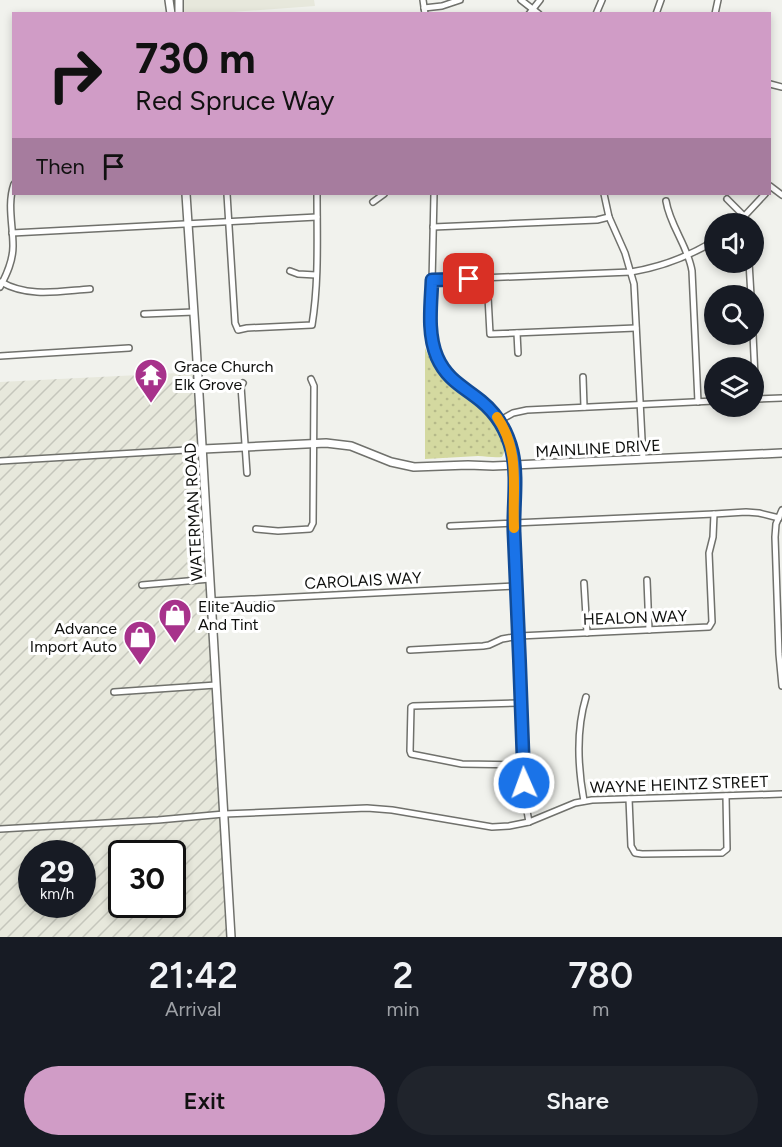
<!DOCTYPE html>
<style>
:root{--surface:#171b24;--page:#20242c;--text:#f1f3f6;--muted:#9ea1a6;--accent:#d09cc6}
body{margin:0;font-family:Figtree,sans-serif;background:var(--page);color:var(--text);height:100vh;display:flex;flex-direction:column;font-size:22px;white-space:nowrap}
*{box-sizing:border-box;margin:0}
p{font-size:20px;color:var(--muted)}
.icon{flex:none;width:33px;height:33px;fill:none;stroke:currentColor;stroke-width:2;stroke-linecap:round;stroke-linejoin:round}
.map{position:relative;height:937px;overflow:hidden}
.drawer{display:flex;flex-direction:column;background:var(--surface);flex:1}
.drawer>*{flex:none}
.guide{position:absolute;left:12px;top:12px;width:759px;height:183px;border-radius:0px;box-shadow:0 3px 9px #0003;background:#d09cc6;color:#111;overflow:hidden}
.fabs{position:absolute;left:704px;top:213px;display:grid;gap:12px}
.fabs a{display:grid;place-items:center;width:60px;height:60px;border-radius:50%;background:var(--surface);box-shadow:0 3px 9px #0003;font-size:30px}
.speed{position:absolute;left:18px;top:840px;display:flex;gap:12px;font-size:30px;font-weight:700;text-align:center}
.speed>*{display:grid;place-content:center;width:78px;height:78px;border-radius:50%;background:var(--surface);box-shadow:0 3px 9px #0003;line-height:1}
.speed small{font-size:15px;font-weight:400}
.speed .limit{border:3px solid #111;border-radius:9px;background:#fff;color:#111}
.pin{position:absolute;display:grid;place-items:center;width:51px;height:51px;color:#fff;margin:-26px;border-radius:12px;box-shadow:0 3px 9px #0006}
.me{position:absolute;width:66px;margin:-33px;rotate:358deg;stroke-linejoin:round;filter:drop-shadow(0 0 4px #0008)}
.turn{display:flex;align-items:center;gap:21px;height:126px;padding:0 24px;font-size:27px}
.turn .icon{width:78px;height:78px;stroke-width:2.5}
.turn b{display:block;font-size:42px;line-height:51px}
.then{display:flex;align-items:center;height:57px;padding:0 24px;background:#0003;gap:12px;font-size:22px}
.eta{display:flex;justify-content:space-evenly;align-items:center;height:102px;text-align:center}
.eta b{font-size:36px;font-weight:600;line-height:42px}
.cta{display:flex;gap:12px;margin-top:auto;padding:12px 24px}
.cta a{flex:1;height:69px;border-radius:36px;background:var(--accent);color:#111;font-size:24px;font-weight:600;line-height:69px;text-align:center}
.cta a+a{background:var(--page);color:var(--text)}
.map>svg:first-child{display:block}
.built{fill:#e7e8dc}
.industrial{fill:url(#industrial-furrows);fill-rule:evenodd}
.park{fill:url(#park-dots)}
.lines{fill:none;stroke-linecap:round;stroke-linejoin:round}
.street-casing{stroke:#70716c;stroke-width:8}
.secondary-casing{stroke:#70716c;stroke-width:10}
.street{stroke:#fff;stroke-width:5}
.secondary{stroke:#fff;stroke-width:7}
.route-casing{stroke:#114b97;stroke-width:15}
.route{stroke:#1a73e8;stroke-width:10}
.slow{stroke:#f59e0b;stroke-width:10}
.labels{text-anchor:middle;stroke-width:6;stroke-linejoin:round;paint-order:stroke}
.poi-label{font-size:16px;fill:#0e0f0d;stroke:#fff;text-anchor:start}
.street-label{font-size:16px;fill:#0e0f0d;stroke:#fff}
</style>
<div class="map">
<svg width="782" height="937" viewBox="0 0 782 937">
<defs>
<pattern id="industrial-furrows" width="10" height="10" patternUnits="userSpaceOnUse" patternTransform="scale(1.5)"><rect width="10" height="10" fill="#e7e8dc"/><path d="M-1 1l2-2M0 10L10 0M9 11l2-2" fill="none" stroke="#c5c6bc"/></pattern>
<pattern id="park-dots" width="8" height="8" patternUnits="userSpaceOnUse" patternTransform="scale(1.5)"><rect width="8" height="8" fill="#d4d9a0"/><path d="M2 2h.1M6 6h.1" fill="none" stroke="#b5b989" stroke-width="1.8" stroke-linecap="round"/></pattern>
</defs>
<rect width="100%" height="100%" fill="#f1f2ed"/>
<path class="built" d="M 183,0 L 314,0 L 315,6 L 218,13 L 182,14 Z"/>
<path class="industrial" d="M 198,372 L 231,937 L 0,937 L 0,382 ZM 32,854 L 82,854 L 82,904 L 32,904 ZM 122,854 L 172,854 L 172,904 L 122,904 Z"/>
<path class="park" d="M 425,348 C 430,359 436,371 444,380 C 451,389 460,394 470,400 C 484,410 495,423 502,440 C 504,447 506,451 502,457 C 493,458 486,456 478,456 C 461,457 443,458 425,459 Z"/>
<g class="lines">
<g class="street-casing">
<g id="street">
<path d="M 423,0 L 425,14"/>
<path d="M 521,0 L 539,14"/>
<path d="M 424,8 L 442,6 L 460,0"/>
<path d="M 529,14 L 540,0"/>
<path d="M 596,14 L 602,0"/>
<path d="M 656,14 L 661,0"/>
<path d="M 715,14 L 718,0"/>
<path d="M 770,84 L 782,87"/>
<path d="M 770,186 L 782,195"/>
<path d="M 227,194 L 235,323 L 238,330 L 247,328 L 312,325 C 319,282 317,237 317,194"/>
<path d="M 434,194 L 431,327 C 432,349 440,369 457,383 C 463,390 472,394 479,399 C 495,411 506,429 511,448 C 518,475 513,507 514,535 C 519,623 522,711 525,800 L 529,822"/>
<path d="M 604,194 L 609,217 L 625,253 L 634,284 L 643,459"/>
<path d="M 727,199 L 745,217"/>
<path d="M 666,201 C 670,226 688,246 692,271 L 698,402"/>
<path d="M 373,202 L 384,194"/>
<path d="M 737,224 L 765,194"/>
<path d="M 433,227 L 597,220 L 609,217"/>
<path d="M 12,233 L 317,217"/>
<path d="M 749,262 L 751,296"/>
<path d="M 290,271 L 298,274 L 316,275"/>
<path d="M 487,278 L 490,334 L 636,328"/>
<path d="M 432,280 L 631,272 C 661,267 688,257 714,241"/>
<path d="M 1,282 C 28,298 61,291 90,289"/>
<path d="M 0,287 C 7,274 13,261 13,246 C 13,225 7,204 14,184"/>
<path d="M 144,314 L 194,312"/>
<path d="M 517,333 L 518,353"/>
<path d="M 753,334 L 756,399"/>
<path d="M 0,356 L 129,348"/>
<path d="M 583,377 L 584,407"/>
<path d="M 243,383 L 241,386 L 247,473"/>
<path d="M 755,399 L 782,398"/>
<path d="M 499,421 L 513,413 L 527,410 L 714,401"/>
<path d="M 0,461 L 203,449"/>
<path d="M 782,510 L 776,524 L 775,537 L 779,654 L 782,686"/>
<path d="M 450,526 L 714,514 L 746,512 L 759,513 L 779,518"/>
<path d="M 256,529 L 278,531 L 310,529 L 313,523 L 314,386 L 311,379"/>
<path d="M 647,580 L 649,630"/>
<path d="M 584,583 L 587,633"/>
<path d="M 142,585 L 210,579"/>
<path d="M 211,601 L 517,586"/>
<path d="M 410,650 L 483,646 L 489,645 L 502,639 L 519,636 L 709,627 L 712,622 L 709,553 L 713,537 L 714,514"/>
<path d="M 114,692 L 216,685"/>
<path d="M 521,703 L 413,706 L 411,707 L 410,751 L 411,754 L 462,764 L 524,765"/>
<path d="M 629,799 L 631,846 L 635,853 L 642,854 L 722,853 L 727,849 L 726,796"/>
<path d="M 584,801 C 578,768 576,730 586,697"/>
<path d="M 0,829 L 158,820 L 224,814 L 367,808 L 392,810 L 492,827 L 509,826 L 529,822 L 575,803 L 592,800 L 782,794"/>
</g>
</g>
<g class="secondary-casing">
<g id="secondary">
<path d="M 169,0 L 171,14"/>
<path d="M 179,0 L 179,14"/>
<path d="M 186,194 L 196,344 L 231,937"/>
<path d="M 203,449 L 326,443 L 351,446 L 391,462 L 414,467 L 468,465 L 493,466 L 782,453"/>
</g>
</g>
<use href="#street" class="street"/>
<use href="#secondary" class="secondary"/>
</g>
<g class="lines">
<g class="route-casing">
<path id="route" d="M 469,279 L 432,280 C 431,305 427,333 437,357 C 447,380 464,387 481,401 C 497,414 507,431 512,451 C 518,477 513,506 514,532 C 518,616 521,699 524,783"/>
</g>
<use href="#route" class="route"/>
<path class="slow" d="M 497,417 C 521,452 512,488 514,528"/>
</g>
<defs>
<g id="temple-pin" transform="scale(1.725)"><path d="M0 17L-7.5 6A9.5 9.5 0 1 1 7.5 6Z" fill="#a7328b" stroke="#fff"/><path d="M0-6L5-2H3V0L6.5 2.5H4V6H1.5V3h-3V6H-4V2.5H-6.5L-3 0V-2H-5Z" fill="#fff"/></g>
<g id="shop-pin" transform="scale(1.725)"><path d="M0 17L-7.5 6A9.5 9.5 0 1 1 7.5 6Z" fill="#a7328b" stroke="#fff"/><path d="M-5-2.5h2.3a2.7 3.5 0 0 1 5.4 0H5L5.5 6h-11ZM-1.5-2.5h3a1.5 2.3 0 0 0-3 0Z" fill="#fff"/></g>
</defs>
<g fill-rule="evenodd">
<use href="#temple-pin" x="151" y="375"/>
<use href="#shop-pin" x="175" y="615"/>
<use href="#shop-pin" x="140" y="637"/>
</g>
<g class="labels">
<g class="poi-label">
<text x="174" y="372">Grace Church<tspan x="174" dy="18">Elk Grove</tspan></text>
<text x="198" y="612">Elite Audio<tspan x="198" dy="18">And Tint</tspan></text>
<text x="117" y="634" text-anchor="end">Advance<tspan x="117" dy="18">Import Auto</tspan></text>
</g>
<g class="street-label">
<text transform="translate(598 448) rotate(-3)" y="6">MAINLINE DRIVE</text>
<text transform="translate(193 512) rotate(-93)" y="6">WATERMAN ROAD</text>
<text transform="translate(363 580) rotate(-3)" y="6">CAROLAIS WAY</text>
<text transform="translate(635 617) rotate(-2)" y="6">HEALON WAY</text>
<text transform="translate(679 784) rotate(-2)" y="6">WAYNE HEINTZ STREET</text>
</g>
</g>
</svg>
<div class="fabs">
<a><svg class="icon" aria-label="sound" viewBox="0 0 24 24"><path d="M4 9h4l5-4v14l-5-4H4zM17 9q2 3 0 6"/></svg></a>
<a><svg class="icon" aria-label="search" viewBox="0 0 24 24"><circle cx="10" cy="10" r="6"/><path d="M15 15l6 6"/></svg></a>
<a><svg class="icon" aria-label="layers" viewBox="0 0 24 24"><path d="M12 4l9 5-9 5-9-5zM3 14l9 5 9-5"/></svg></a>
</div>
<div class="speed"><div>29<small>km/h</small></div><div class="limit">30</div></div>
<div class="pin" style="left:469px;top:279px;background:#d93025"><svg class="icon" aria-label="arrive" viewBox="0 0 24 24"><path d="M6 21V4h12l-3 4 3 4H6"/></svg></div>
<svg class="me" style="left:524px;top:783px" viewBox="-20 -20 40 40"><circle r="17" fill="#1a73e8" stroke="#fff" stroke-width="3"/><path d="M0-11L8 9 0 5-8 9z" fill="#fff"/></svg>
<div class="guide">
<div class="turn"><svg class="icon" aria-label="right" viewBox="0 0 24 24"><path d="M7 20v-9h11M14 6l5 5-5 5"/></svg><div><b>730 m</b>Red Spruce Way</div></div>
<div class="then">Then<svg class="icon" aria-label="arrive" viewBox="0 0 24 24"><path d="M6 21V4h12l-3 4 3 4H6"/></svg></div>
</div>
</div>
<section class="drawer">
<div class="eta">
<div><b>21:42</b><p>Arrival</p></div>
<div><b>2</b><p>min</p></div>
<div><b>780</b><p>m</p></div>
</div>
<div class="cta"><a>Exit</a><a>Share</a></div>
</section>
